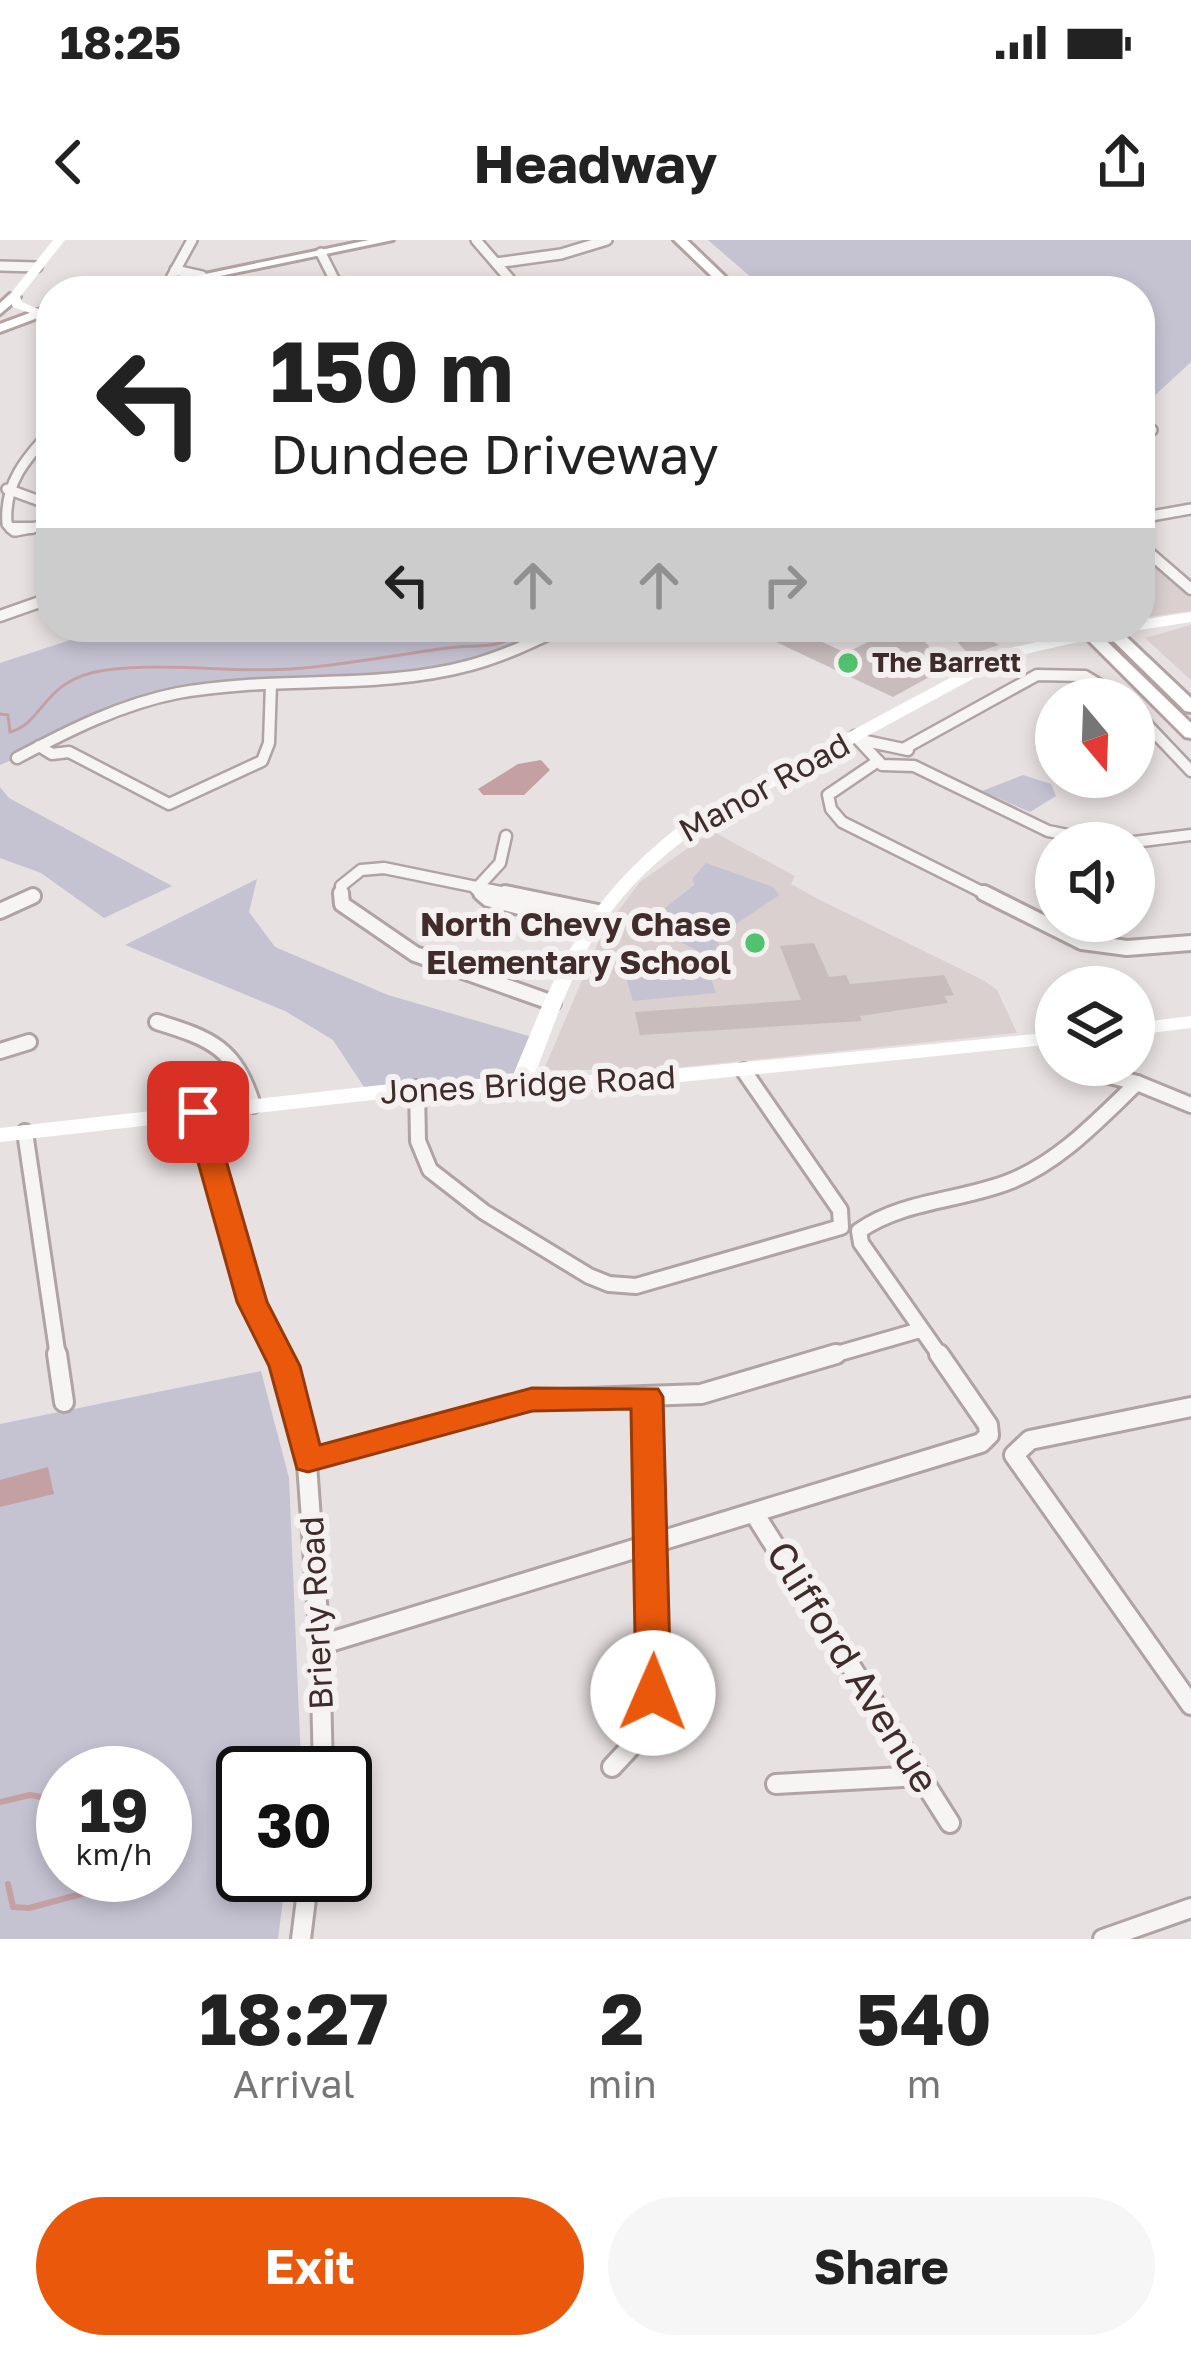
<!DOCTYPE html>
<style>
:root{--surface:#fff;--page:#f6f6f6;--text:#222;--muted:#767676;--accent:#ea580c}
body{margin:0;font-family:"Golos Text",sans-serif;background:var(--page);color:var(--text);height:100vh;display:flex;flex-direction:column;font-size:45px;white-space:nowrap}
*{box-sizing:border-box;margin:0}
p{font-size:39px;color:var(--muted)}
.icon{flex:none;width:66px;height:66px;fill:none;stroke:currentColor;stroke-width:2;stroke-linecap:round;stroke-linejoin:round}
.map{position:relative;height:1699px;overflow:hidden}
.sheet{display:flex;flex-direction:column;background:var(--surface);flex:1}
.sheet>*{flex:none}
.banner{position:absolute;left:36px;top:36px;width:1119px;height:366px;border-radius:48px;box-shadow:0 6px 18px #0003;background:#fff;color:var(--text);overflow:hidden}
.needle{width:78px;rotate:161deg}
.controls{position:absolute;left:1035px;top:438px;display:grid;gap:24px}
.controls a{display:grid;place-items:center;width:120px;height:120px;border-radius:50%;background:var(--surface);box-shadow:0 6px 18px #0003;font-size:60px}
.speed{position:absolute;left:36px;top:1506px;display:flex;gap:24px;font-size:60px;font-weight:700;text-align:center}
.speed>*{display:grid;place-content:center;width:156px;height:156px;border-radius:50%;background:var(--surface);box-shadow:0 6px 18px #0003;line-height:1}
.speed small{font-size:30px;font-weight:400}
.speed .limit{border:6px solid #111;border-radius:18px;background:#fff;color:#111}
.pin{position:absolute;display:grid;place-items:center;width:102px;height:102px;color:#fff;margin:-51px;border-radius:24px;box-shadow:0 6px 18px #0006}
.me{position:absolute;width:132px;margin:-66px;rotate:1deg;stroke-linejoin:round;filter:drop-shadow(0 0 9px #0008)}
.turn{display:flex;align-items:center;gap:42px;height:252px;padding:0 36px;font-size:54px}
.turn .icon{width:156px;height:156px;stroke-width:2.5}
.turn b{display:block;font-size:84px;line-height:102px}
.lanes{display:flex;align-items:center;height:114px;padding:0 36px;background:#0003;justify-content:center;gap:60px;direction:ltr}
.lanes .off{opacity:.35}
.eta{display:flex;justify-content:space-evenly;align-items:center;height:204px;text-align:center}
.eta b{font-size:72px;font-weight:700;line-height:84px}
.primary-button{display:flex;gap:24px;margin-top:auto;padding:24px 36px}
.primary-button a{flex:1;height:138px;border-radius:72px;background:var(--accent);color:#fff;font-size:48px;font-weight:700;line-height:138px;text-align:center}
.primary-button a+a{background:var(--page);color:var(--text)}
.status{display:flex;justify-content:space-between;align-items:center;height:84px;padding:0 60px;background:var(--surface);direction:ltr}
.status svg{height:33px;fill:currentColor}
header{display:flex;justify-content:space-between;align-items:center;height:156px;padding:0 36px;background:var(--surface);font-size:54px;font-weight:700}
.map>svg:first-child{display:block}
.built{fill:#dad0cf}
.green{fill:#c5c3d2;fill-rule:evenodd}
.water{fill:#c5a0a2}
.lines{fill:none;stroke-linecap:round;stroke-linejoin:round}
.stream-far1{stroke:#c5a0a2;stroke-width:3}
.stream{stroke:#c5a0a2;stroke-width:6}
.building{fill:#c8bcbc}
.street-far3-casing{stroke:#afa3a3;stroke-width:14}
.street-far2-casing{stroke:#afa3a3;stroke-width:15}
.street-far1-casing{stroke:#afa3a3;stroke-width:20}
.street-casing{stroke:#afa3a3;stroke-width:24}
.primary-casing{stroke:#b3a2a2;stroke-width:6}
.street-far3{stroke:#f7f4f4;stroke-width:9}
.street-far2{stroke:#f7f4f4;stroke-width:10}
.street-far1{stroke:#f7f4f4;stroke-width:14}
.street{stroke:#f7f4f4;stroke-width:18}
.secondary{fill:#fff;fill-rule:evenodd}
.primary{fill:#fff;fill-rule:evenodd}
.route{fill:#ea580c;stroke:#983908;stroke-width:3}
.poi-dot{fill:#52c26f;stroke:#f6f1f1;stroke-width:4.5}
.labels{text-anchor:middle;stroke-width:12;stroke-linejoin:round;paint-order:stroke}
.far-poi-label{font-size:27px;font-weight:bold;fill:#3f2c2b;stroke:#f6f1f1;text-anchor:start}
.street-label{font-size:33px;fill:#3f2c2b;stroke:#f6f1f1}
.poi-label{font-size:33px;font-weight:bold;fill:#3f2c2b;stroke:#f6f1f1;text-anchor:end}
.near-street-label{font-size:39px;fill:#3f2c2b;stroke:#f6f1f1}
</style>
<div class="status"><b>18:25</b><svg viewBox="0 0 49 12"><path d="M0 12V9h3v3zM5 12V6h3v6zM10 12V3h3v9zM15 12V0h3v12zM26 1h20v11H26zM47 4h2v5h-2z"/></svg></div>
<header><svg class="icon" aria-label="back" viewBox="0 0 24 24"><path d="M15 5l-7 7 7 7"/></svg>Headway<svg class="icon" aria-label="share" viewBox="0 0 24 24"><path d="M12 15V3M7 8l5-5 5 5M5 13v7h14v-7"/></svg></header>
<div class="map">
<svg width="1191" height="1699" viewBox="0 0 1191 1699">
<rect width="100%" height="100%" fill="#e8e1e1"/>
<g class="built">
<path d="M 1140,312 L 1191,356 L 1191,371 L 1140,378 Z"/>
<path d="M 1191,385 L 1191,440 L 1145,398 Z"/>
<path d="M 712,591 L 795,636 L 791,644 L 818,659 L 985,741 L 997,750 L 1017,793 L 655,830 L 548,830 L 545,827 L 603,691 L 640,642 Z"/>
</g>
<g class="green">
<path d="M 708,0 L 1191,0 L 1191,122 L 1140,169 L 1140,51 L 767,51 Z"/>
<path d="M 110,387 L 564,387 L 437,436 L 244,445 L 153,459 L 0,525 L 0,423 Z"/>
<path d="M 1023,535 L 1051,544 L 1056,556 L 1030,572 L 982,551 Z"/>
<path d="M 0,547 L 9,558 L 172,646 L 104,678 L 41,633 L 0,618 Z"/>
<path d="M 706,623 L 773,647 L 779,655 L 726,691 L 719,687 L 713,692 L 722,710 L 700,712 L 645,684 L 694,645 L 693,638 Z"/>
<path d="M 257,639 L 249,672 L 275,707 L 388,755 L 539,799 L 521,843 L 368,853 L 333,800 L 285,771 L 125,705 Z"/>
<path d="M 706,723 L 716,753 L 633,761 L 625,735 Z"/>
<path d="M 261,1131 L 289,1238 L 301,1522 L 300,1533 L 243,1533 L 243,1635 L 286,1635 L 278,1699 L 0,1699 L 0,1184 ZM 63,1533 L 165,1533 L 165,1635 L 63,1635 Z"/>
</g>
<g class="water">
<path d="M 541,520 L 550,530 L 524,555 L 483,555 L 478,549 L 518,524 Z"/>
<path d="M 48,1227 L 54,1254 L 0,1267 L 0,1240 Z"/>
</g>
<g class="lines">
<path class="stream-far1" d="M 0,474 L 8,475 L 10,492 C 46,482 41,439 106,430 C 167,422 230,433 291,429 C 343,425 395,415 447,408 C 473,404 495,410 517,395 L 511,387"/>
<g class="stream">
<path d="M 0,1562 L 30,1555 L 63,1561"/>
<path d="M 8,1644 L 13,1667 L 29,1668 L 134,1640"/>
</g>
</g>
<g class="building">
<path d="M 802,387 L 847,387 L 820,401 L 846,413 L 884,394 L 878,387 L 911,387 L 938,416 L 953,424 L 893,457 L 774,401 Z"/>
<path d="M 944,387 L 1019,387 L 1019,390 L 988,399 L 999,405 L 969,415 Z"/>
<path d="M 814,703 L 829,737 L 846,735 L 850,744 L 944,735 L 954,755 L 944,756 L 948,763 L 860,776 L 862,781 L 640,795 L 635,772 L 801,760 L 780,706 Z"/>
</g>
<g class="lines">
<g class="street-far3-casing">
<g id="street-far3">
<path d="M 476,0 L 520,51"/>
<path d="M 321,13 L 340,51"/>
<path d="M 496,23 L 561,14 L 607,0"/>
<path d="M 0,26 L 37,27"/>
<path d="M 175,30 L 202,36"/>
<path d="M 169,42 L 192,0"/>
<path d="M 731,51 L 744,49"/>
<path d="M 1140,199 L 1152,190"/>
<path d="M 7,249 L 51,265"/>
<path d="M 1140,278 L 1191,269"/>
<path d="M 14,291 L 7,284 C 4,243 25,220 51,191"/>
<path d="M 16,291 L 51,284"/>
</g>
</g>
<g class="street-far2-casing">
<g id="street-far2">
<path d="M 11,288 L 32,288"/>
<path d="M 1140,305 L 1191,349"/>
<path d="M 0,376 L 51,358"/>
<path d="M 1134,471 L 1191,531"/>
<path d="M 855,496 L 882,525 L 914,526 L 1048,591 L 1108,603"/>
<path d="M 861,500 L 908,510"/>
<path d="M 39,506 L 52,514 L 69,512 L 169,564 L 262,521 L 269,503 L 271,444"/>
<path d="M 905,508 L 1037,435 L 1085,436 L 1123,459"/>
<path d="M 17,518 C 68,491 121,464 178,453 C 275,435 376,451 471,425 C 504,416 533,402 564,387"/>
<path d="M 878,521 L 828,555 L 831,569 L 842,582 L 990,656"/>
<path d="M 1126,603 L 1191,595"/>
<path d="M 476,649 L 484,656"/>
<path d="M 476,649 L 500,623 L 506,596"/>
<path d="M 342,656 L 341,646 L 361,630 L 384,628 L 520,656"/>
</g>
</g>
<g class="street-far1-casing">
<g id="street-far1">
<path d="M 341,653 L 342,664 L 415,714 L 553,763"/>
<path d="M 481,653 L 488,659 L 590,685"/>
<path d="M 505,653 L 598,672"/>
<path d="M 984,653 L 1082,702 L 1127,708 L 1191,703"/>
<path d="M 0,671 L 33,656"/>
<path d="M 157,782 C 212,799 235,808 253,865"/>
<path d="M 0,811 L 29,802"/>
<path d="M 1068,825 L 1137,843 L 1191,865"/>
<path d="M 417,848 L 418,901 L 430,930 L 484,972 L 589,1036 L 609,1044 L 636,1046 L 841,987 L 840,970 L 744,831"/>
<path d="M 198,872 L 252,1062 L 280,1117"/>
<path d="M 25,892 L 58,1117"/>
<path d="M 826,1117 L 920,1090"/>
<path d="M 941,1117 L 861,1003 L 859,991 C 903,960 962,961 1011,941 C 1061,921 1099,879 1137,843"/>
</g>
</g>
<g class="street-casing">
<g id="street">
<path d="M 57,1114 L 64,1162"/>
<path d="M 278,1114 L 305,1196 L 320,1405 L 323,1533"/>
<path d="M 1191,1167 L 1030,1200 L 1014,1215 L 1191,1465"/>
<path d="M 308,1220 L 532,1160 L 701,1154 L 836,1114"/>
<path d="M 754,1273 L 950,1583"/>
<path d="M 320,1405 L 981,1203 L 989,1195 L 988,1185 L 939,1114"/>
<path d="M 612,1527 L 638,1499 L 654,1453 L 647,1157"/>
<path d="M 776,1544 L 920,1536"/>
<path d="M 301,1699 L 309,1635"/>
<path d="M 1103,1699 L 1191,1668"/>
</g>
</g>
<g class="primary-casing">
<g id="primary">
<path d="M 369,0 L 393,0 L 148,51 L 123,51 Z"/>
<path d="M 674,0 L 687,0 L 740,51 L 727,51 Z"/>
<path d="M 10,54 L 20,57 L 0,74 L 0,63 Z"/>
<path d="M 51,65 L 51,73 L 0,92 L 0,84 Z"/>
<path d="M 1075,387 L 1092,387 L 1191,483 L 1191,498 L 1185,497 Z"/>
<path d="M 1099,387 L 1116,387 L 1191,458 L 1191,472 L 1185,471 Z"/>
</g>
</g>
<use href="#street-far3" class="street-far3"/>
<use href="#street-far2" class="street-far2"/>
<use href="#street-far1" class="street-far1"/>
<use href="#street" class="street"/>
<g class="secondary">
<path d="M 53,0 L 65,0 L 20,57 L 22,62 L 45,72 L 39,76 L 13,67 L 8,57 Z"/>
<path d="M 1191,372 L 1191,382 L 1140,390 L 1133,387 L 1140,387 L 1140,380 Z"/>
<path d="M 1102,387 L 1132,387 L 1130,390 L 1013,417 L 703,585 C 671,610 639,635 614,668 C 576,717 556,780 534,837 L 622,834 L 1056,792 L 1056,804 L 622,848 L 417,855 L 0,902 L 0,888 L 417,841 L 512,838 C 561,719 585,657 691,577 L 1002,410 Z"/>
<path d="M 1191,776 L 1191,788 L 1134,795 L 1134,783 Z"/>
</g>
<use href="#primary" class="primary"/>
</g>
<path class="route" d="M 198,863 L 212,872 L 267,1062 L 300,1126 L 320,1205 L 532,1148 L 658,1149 L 663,1157 L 671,1453 L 666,1463 L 653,1468 L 641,1463 L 636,1453 L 631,1169 L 532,1171 L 308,1232 L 297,1229 L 269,1126 L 237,1062 L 184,872 Z"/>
<g class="poi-dot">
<circle cx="848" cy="423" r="12"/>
<circle cx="755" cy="703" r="12"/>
</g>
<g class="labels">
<g class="far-poi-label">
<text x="872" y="432">The Barrett</text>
</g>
<g class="street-label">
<text transform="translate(764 547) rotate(-29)" y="12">Manor Road</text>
<text transform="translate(528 844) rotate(-3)" y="12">Jones Bridge Road</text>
<text transform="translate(316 1373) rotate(-93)" y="12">Brierly Road</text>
</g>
<g class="poi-label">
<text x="731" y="696">North Chevy Chase<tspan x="731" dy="38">Elementary School</tspan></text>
</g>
<g class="near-street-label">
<text transform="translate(853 1427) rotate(58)" y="14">Clifford Avenue</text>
</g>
</g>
</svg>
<div class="controls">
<a><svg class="needle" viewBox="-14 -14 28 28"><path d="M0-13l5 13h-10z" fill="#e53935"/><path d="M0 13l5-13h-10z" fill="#767676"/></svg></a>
<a><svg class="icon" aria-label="sound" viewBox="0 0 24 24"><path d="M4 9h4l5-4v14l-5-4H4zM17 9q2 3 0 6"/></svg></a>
<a><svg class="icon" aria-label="layers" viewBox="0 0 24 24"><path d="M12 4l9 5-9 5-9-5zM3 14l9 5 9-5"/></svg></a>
</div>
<div class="speed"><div>19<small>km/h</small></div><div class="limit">30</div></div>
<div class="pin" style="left:198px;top:872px;background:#d93025"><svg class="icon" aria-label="arrive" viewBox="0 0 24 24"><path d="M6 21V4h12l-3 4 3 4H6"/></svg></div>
<svg class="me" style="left:653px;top:1453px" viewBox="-20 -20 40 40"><circle r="19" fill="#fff"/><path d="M0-13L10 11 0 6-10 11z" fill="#ea580c"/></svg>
<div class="banner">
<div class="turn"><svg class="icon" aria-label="left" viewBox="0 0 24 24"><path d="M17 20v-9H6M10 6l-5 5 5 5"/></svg><div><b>150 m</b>Dundee Driveway</div></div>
<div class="lanes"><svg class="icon" aria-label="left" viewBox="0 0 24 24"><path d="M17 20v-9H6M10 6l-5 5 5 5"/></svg><svg class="icon off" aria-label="ahead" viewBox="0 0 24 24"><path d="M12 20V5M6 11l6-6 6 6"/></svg><svg class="icon off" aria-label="ahead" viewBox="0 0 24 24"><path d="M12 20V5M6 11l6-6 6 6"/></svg><svg class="icon off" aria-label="right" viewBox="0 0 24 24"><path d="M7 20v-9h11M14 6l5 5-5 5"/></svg></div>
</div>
</div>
<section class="sheet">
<div class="eta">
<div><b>18:27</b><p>Arrival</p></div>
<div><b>2</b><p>min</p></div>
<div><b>540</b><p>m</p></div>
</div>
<div class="primary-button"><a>Exit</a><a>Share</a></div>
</section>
